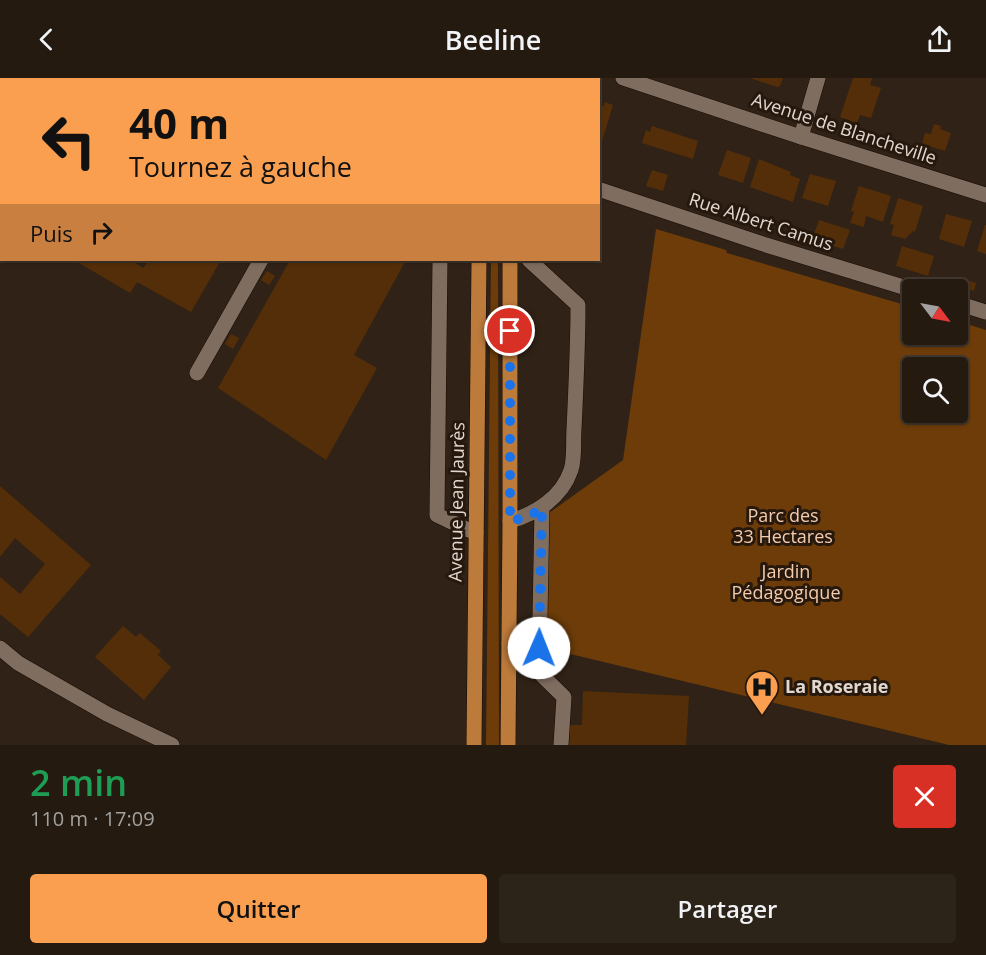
<!DOCTYPE html>
<html lang="fr">
<meta charset="utf-8">
<style>
:root{--surface:#241a10;--page:#2c2319;--text:#f1f3f6;--muted:#a3a19f;--line:#413830;--accent:#fa9f4f}
body{margin:0;font-family:"Open Sans",sans-serif;background:var(--page);color:var(--text);height:100vh;display:flex;flex-direction:column;font-size:22px;white-space:nowrap}
*{box-sizing:border-box;margin:0}
p{font-size:20px;color:var(--muted)}
.icon{flex:none;width:33px;height:33px;fill:none;stroke:currentColor;stroke-width:2;stroke-linecap:round;stroke-linejoin:round}
.map{position:relative;height:667px;overflow:hidden}
.details{display:flex;flex-direction:column;background:var(--surface);flex:1}
.details>*{flex:none}
.hud{position:absolute;left:0px;top:0px;width:600px;height:183px;box-shadow:0 2px 4px #0004,0 0 0 2px var(--line);background:#fa9f4f;color:#111;overflow:hidden}
.needle{width:39px;rotate:122deg}
.tools{position:absolute;left:902px;top:201px;display:grid;gap:12px}
.tools a{display:grid;place-items:center;width:66px;height:66px;border-radius:6px;background:var(--surface);box-shadow:0 2px 4px #0004,0 0 0 2px var(--line);font-size:30px}
.pin{position:absolute;display:grid;place-items:center;width:51px;height:51px;color:#fff;margin:-26px;border:3px solid #fff;border-radius:50%;box-shadow:0 2px 6px #0007}
.me{position:absolute;width:66px;margin:-33px;rotate:1deg;stroke-linejoin:round;filter:drop-shadow(0 0 4px #0008)}
.turn{display:flex;align-items:center;gap:21px;height:126px;padding:0 30px;font-size:27px}
.turn .icon{width:78px;height:78px;stroke-width:2.5}
.turn b{display:block;font-size:42px;line-height:51px}
.then{display:flex;align-items:center;height:57px;padding:0 30px;background:#0003;gap:12px;font-size:22px}
.round{display:grid;place-items:center;flex:none;width:63px;height:63px;border-radius:6px;background:var(--page)}
.head{display:flex;align-items:center;justify-content:space-between;height:102px;padding:0 30px}
h1{font-size:36px;font-weight:600;line-height:45px;color:#1e9e55}
.primary-button{display:flex;gap:12px;margin-top:auto;padding:12px 30px}
.primary-button a{flex:1;height:69px;border-radius:6px;background:var(--accent);color:#111;font-size:24px;font-weight:600;line-height:69px;text-align:center}
.primary-button a+a{background:var(--page);color:var(--text)}
header{display:flex;justify-content:space-between;align-items:center;height:78px;padding:0 30px;background:var(--surface);font-size:27px;font-weight:600}
.map>svg:first-child{display:block}
.green{fill:#6d3c09;fill-rule:evenodd}
.building{fill:#542e08}
.lines{fill:none;stroke-linecap:round;stroke-linejoin:round}
.minor-casing{stroke:#180b03;stroke-width:16}
.major-casing{stroke:#180b03;stroke-width:16}
.minor{stroke:#7f6d60;stroke-width:15}
.major{stroke:#bd7b3b;stroke-width:15}
.route{stroke:#1a73e8;stroke-width:10;stroke-dasharray:0 18}
.labels{text-anchor:middle;stroke-width:6;stroke-linejoin:round;paint-order:stroke}
.street-label{font-size:18px;fill:#e2d8d0;stroke:#26180d}
.park-label{font-size:18px;fill:#f4ccad;stroke:#26180d}
.poi-label{font-size:18px;font-weight:bold;fill:#e2d8d0;stroke:#26180d;text-anchor:start}
</style>
<header><svg class="icon" aria-label="back" viewBox="0 0 24 24"><path d="M15 5l-7 7 7 7"/></svg>Beeline<svg class="icon" aria-label="share" viewBox="0 0 24 24"><path d="M12 15V3M7 8l5-5 5 5M5 13v7h14v-7"/></svg></header>
<div class="map">
<svg width="986" height="667" viewBox="0 0 986 667">
<rect width="100%" height="100%" fill="#302216"/>
<g class="green">
<path d="M 656,151 L 726,172 L 727,175 L 912,229 L 912,256 L 957,256 L 957,243 L 986,252 L 986,667 L 949,667 L 537,568 L 549,435 L 623,382 ZM 912,290 L 957,290 L 957,334 L 912,334 Z"/>
<path d="M 491,182 L 498,182 L 498,184 L 499,667 L 486,667 Z"/>
</g>
<g class="building">
<path d="M 750,0 L 783,0 L 780,8 L 777,9 Z"/>
<path d="M 853,0 L 872,0 L 870,7 L 881,10 L 871,40 L 860,37 L 856,48 L 849,47 L 850,43 L 840,39 Z"/>
<path d="M 605,24 L 613,27 L 599,73 L 598,26 L 604,28 Z"/>
<path d="M 934,46 L 941,48 L 940,51 L 951,55 L 945,73 L 922,66 L 925,55 L 931,56 Z"/>
<path d="M 652,48 L 698,63 L 693,81 L 642,65 L 646,52 L 650,54 Z"/>
<path d="M 727,72 L 751,80 L 743,105 L 718,97 Z"/>
<path d="M 759,81 L 791,94 L 790,97 L 800,101 L 793,124 L 750,109 Z"/>
<path d="M 652,92 L 668,97 L 663,113 L 646,108 Z"/>
<path d="M 810,96 L 836,103 L 828,128 L 802,120 Z"/>
<path d="M 859,108 L 891,118 L 883,144 L 866,138 L 864,149 L 850,145 L 854,134 L 851,133 Z"/>
<path d="M 898,120 L 923,128 L 915,154 L 913,153 L 905,161 L 891,157 L 894,147 L 890,146 Z"/>
<path d="M 946,136 L 972,143 L 964,169 L 939,161 Z"/>
<path d="M 819,142 L 850,152 L 843,171 L 812,161 Z"/>
<path d="M 985,147 L 986,147 L 986,176 L 977,173 Z"/>
<path d="M 902,168 L 934,178 L 928,198 L 896,188 Z"/>
<path d="M 74,182 L 134,182 L 133,183 L 143,190 L 149,182 L 170,182 L 174,184 L 175,182 L 221,182 L 191,234 L 137,204 L 130,215 Z"/>
<path d="M 290,182 L 406,182 L 354,277 L 377,290 L 326,382 L 218,310 Z"/>
<path d="M 267,193 L 275,198 L 269,207 L 261,202 Z"/>
<path d="M 961,200 L 976,205 L 974,213 L 959,208 Z"/>
<path d="M 231,256 L 239,260 L 233,271 L 225,266 Z"/>
<path d="M 0,408 L 91,487 L 28,559 L 0,536 L 0,499 L 20,516 L 45,486 L 15,460 L 0,479 Z"/>
<path d="M 123,548 L 136,559 L 140,555 L 161,573 L 158,577 L 171,589 L 144,622 L 95,579 Z"/>
<path d="M 583,613 L 689,618 L 686,667 L 569,667 L 570,647 L 582,647 Z"/>
</g>
<g class="lines">
<g class="minor-casing">
<g id="minor">
<path d="M 430,0 L 433,2"/>
<path d="M 623,0 L 801,59 L 986,117"/>
<path d="M 37,2 L 38,0"/>
<path d="M 182,2 L 182,0"/>
<path d="M 364,2 L 365,0"/>
<path d="M 801,59 L 818,0"/>
<path d="M 0,66 L 2,64"/>
<path d="M 0,78 L 2,79"/>
<path d="M 598,111 L 766,167 L 913,212"/>
<path d="M 440,182 L 437,437 L 466,451 L 476,454"/>
<path d="M 957,225 L 986,234"/>
<path d="M 197,295 L 261,182"/>
<path d="M 510,443 C 536,436 562,419 571,392 C 575,380 573,364 574,351 C 576,309 578,268 578,227 L 529,182"/>
<path d="M 509,565 L 564,619 L 561,667"/>
<path d="M 0,570 L 18,585 L 107,636 L 172,667"/>
<path d="M 539,594 L 542,430"/>
</g>
</g>
<g class="major-casing">
<g id="major">
<path d="M 509,0 L 509,2"/>
<path d="M 480,2 L 480,0"/>
<path d="M 474,667 L 479,182"/>
<path d="M 508,667 L 510,443 L 510,182"/>
</g>
</g>
<use href="#minor" class="minor"/>
<use href="#major" class="major"/>
</g>
<g class="lines">
<path class="route" d="M 510,253 L 510,443 L 528,439 L 542,430 L 539,570"/>
</g>
<defs>
<g id="hospital-pin" transform="scale(1.725)"><path d="M0 17L-7.5 6A9.5 9.5 0 1 1 7.5 6Z" fill="#fa9f4f" stroke="#26180d"/><path d="M-5-5h3v3.5h4V-5h3V5h-3V1.5h-4V5h-3Z" fill="#111"/></g>
</defs>
<g fill-rule="evenodd">
<use href="#hospital-pin" x="762" y="609"/>
</g>
<g class="labels">
<g class="street-label">
<text transform="translate(844 51) rotate(18)" y="6">Avenue de Blancheville</text>
<text transform="translate(761 144) rotate(18)" y="6">Rue Albert Camus</text>
<text transform="translate(457 424) rotate(-89)" y="6">Avenue Jean Jaurès</text>
</g>
<g class="park-label">
<text x="783" y="444">Parc des<tspan x="783" dy="21">33 Hectares</tspan></text>
<text x="786" y="500">Jardin<tspan x="786" dy="21">Pédagogique</tspan></text>
</g>
<g class="poi-label">
<text x="785" y="615">La Roseraie</text>
</g>
</g>
</svg>
<div class="tools">
<a><svg class="needle" viewBox="-14 -14 28 28"><path d="M0-13l5 13h-10z" fill="#e53935"/><path d="M0 13l5-13h-10z" fill="#a3a19f"/></svg></a>
<a><svg class="icon" aria-label="search" viewBox="0 0 24 24"><circle cx="10" cy="10" r="6"/><path d="M15 15l6 6"/></svg></a>
</div>
<div class="pin" style="left:510px;top:253px;background:#d93025"><svg class="icon" aria-label="arrive" viewBox="0 0 24 24"><path d="M6 21V4h12l-3 4 3 4H6"/></svg></div>
<svg class="me" style="left:539px;top:570px" viewBox="-20 -20 40 40"><circle r="19" fill="#fff"/><path d="M0-13L10 11 0 6-10 11z" fill="#1a73e8"/></svg>
<div class="hud">
<div class="turn"><svg class="icon" aria-label="left" viewBox="0 0 24 24"><path d="M17 20v-9H6M10 6l-5 5 5 5"/></svg><div><b>40 m</b>Tournez à gauche</div></div>
<div class="then">Puis<svg class="icon" aria-label="right" viewBox="0 0 24 24"><path d="M7 20v-9h11M14 6l5 5-5 5"/></svg></div>
</div>
</div>
<section class="details">
<div class="head"><div><h1>2 min</h1><p>110 m · 17:09</p></div><a class="round" style="background:#d93025;color:#fff"><svg class="icon" aria-label="close" viewBox="0 0 24 24"><path d="M6 6l12 12M18 6L6 18"/></svg></a></div>
<div class="primary-button"><a>Quitter</a><a>Partager</a></div>
</section>
